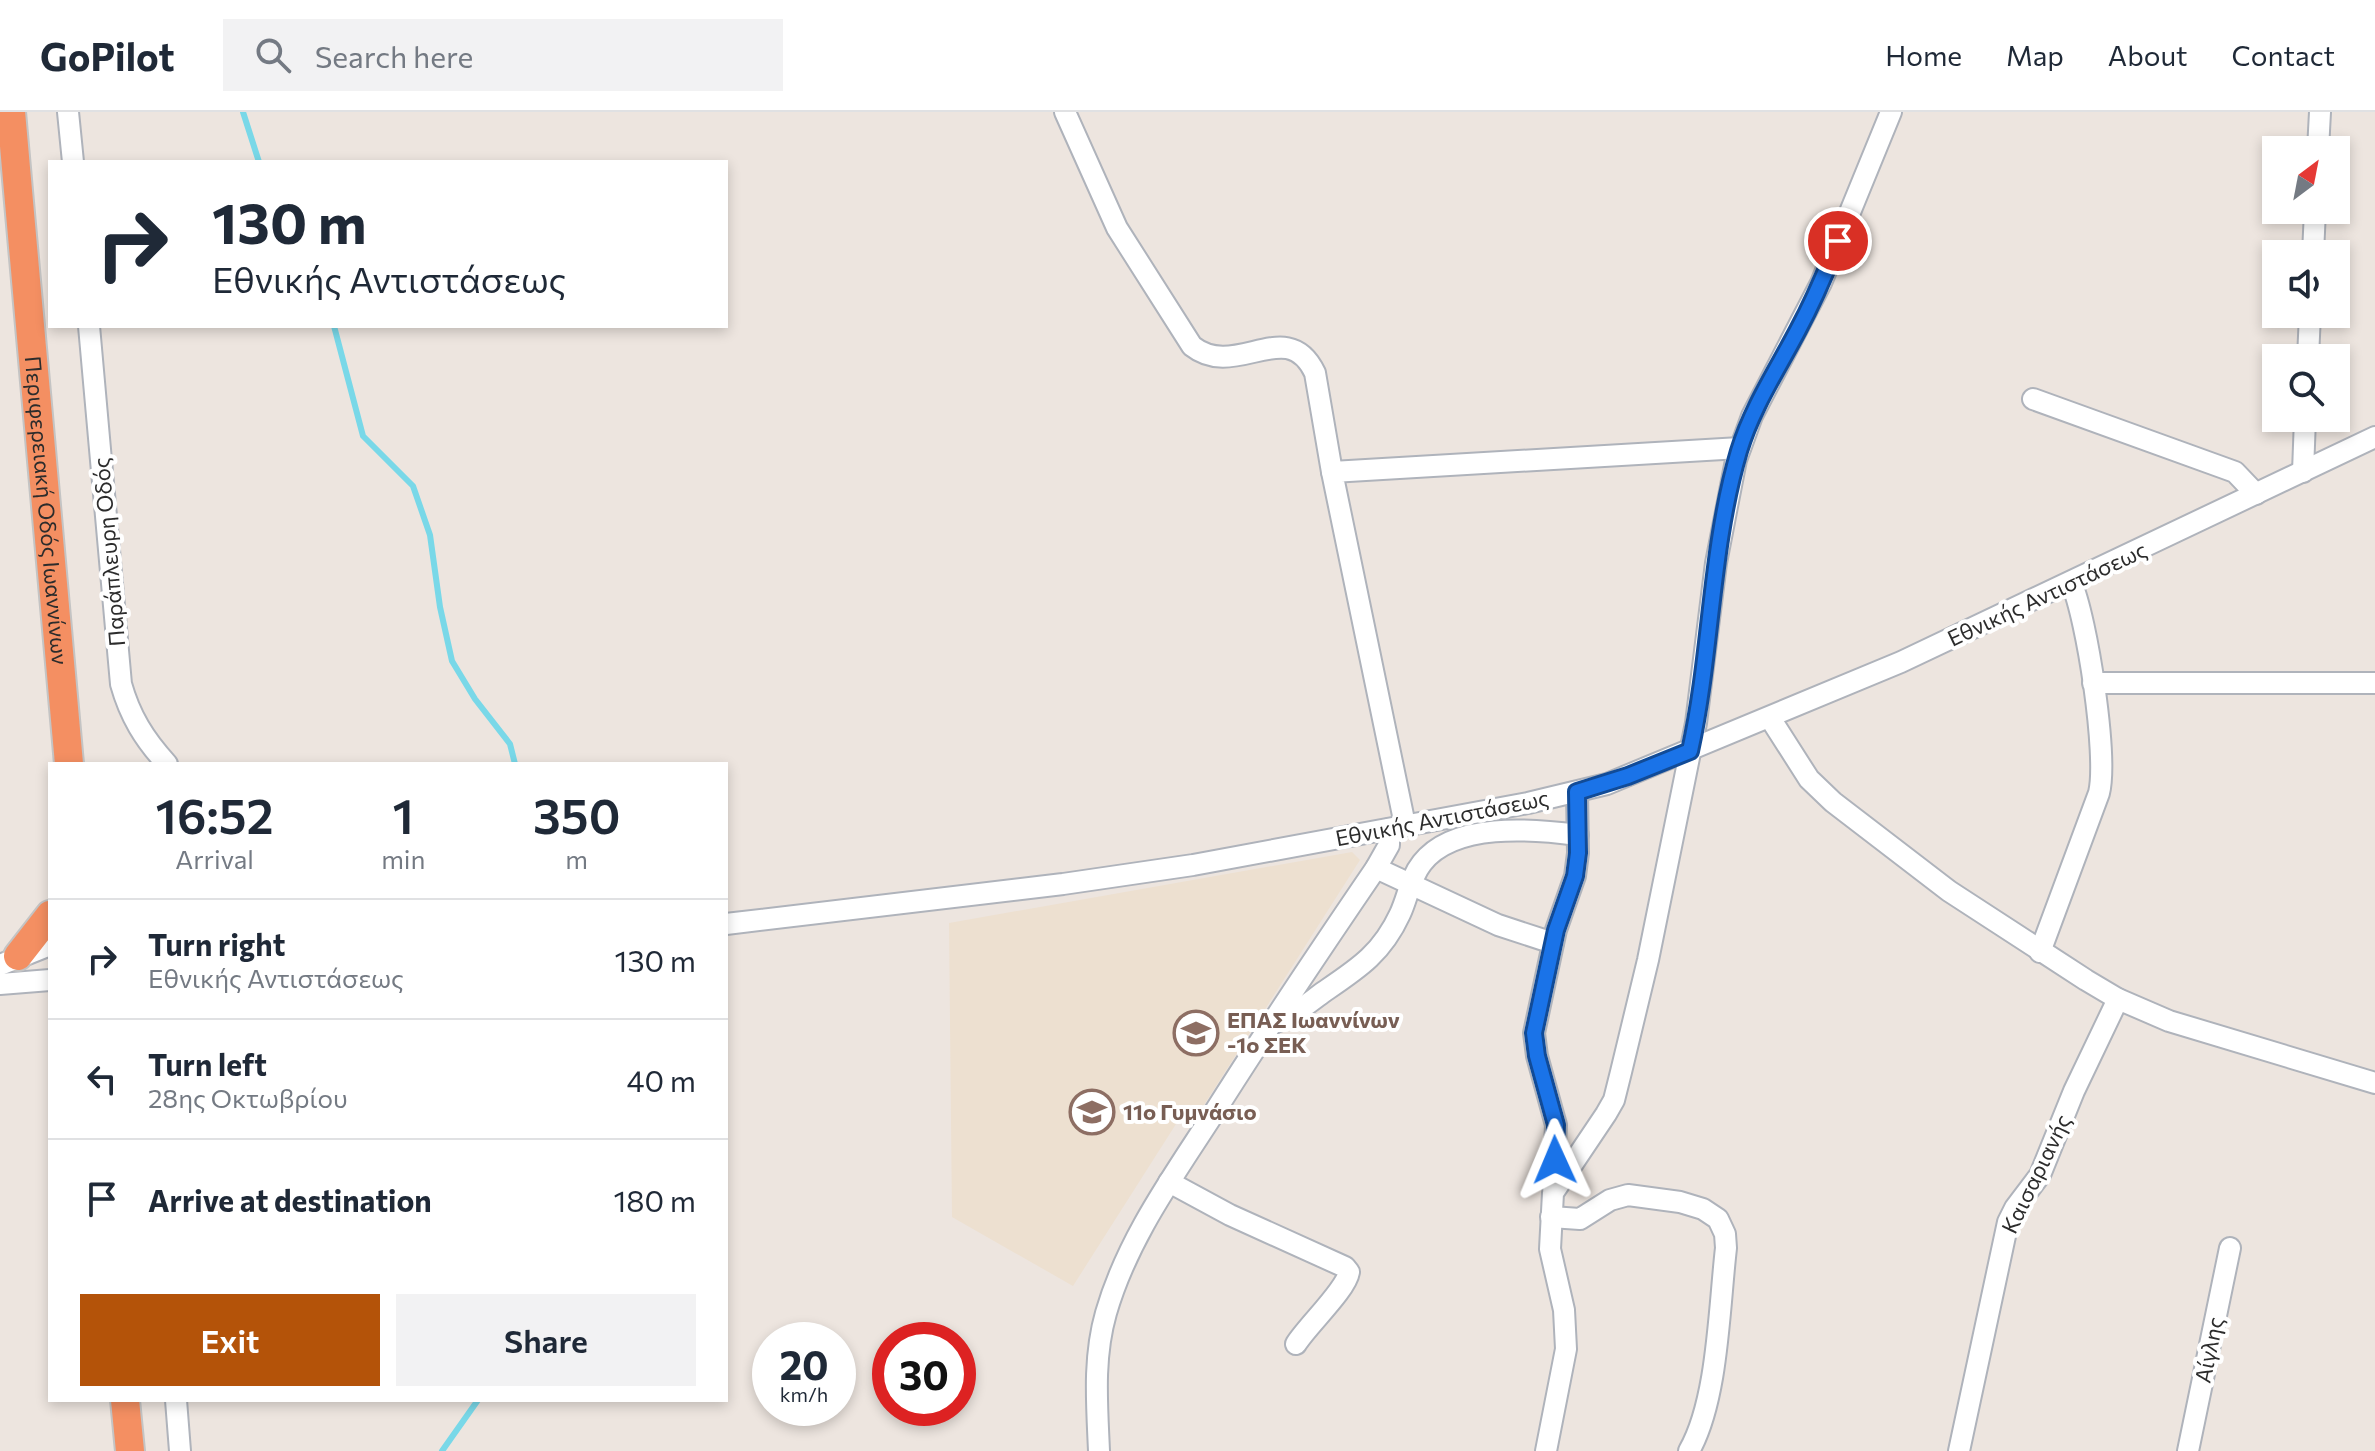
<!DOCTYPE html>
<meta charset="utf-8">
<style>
:root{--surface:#fff;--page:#f2f2f3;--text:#1f2937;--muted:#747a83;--line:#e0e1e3;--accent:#b45309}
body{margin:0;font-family:Commissioner,sans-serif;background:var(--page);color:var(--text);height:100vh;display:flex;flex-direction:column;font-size:30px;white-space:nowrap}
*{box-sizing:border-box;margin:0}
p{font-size:26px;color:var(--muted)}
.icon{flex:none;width:44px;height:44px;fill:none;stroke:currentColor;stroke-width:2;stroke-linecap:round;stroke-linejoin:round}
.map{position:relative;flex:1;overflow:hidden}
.drawer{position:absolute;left:48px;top:650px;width:680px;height:640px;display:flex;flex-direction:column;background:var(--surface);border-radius:0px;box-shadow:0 4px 12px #0003}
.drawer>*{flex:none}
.hud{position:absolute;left:48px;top:48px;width:680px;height:168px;border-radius:0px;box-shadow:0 4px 12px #0003;background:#fff;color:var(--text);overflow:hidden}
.needle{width:52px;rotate:32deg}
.fabs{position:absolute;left:2262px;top:24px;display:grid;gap:16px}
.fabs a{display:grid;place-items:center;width:88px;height:88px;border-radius:0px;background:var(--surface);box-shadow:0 4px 12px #0003;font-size:40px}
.speed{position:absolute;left:752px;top:1210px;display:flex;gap:16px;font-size:40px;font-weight:700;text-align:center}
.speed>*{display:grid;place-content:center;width:104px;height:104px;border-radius:50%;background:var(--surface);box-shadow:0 4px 12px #0003;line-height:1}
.speed small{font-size:20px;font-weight:400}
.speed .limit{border:12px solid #d22;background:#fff;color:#111}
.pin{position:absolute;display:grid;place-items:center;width:68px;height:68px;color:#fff;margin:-34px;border:4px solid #fff;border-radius:50%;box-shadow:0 2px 8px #0007}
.me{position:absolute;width:88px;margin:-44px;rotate:359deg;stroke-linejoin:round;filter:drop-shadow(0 0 6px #0008)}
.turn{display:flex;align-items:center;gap:28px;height:168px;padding:0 32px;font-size:36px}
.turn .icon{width:104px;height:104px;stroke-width:2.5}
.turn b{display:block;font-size:56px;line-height:68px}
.eta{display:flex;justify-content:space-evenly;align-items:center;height:136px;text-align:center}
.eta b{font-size:48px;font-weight:600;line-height:56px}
.button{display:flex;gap:16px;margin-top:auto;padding:16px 32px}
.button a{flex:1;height:92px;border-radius:0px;background:var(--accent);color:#fff;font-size:32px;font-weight:600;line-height:92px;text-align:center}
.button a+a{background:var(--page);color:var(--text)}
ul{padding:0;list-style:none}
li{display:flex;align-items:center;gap:24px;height:120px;padding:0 32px;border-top:2px solid var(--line)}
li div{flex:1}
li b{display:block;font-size:30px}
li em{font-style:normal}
header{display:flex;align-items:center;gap:48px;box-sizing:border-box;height:112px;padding:0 40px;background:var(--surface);border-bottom:2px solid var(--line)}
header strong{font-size:38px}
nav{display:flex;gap:44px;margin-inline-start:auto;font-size:28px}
.search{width:560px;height:72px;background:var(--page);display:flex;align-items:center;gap:20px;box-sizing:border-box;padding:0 28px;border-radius:0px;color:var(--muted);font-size:30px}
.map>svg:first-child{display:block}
.education{fill:#ede0d0}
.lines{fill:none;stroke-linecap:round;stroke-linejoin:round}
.stream{stroke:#79d8e8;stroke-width:6}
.minor-casing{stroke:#afb3bb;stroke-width:24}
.highway-casing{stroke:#c4c4c4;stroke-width:32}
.minor{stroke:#fff;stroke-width:20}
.highway{stroke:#f48f62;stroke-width:28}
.route-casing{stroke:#114b97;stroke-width:20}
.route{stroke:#1a73e8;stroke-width:14}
.labels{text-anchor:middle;stroke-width:8;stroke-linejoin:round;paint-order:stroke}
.street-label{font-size:22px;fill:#2c2c2c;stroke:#fff}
.education-label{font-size:22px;font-weight:bold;fill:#785e54;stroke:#fff;text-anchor:start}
</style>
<header>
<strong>GoPilot</strong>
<div class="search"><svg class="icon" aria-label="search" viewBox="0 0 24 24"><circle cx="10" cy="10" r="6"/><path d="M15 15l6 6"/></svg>Search here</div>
<nav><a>Home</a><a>Map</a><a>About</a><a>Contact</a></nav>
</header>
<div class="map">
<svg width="2375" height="1339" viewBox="0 0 2375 1339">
<rect width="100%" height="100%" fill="#ede5df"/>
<path class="education" d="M 1352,740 L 1360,748 L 1195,1007 L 1183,1001 L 1073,1174 L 952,1105 L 949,811 Z"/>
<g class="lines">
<g class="stream">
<path d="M 243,0 L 259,50"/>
<path d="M 334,214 L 363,324 L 413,374 L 430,423 L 440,495 L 452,549 L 475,587 L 510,632 L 515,652"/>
<path d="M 442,1339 L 478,1288"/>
</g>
<g class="minor-casing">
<g id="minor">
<path d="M 68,0 L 73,50"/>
<path d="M 1065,0 L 1117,116 L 1192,234 C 1236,269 1287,202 1315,261 L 1332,360"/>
<path d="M 2318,38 L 2320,0"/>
<path d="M 2313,142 L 2315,98"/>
<path d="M 89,214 L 121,572 C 130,604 144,627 167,652"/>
<path d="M 2308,246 L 2310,202"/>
<path d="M 2033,287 L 2235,360 L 2256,382"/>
<path d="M 2303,360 L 2305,306"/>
<path d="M 2093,571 L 2375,571"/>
<path d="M 1770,606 L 1809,667 L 1833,690 L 1949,779 L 2086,868 L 2118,887 L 2169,909 L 2375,971"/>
<path d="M 1405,713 L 1332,360 L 1740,336"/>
<path d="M 1376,756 L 1498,813 L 1553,831"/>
<path d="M 726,812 L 1063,772 L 1193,753 L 1528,691 L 1607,672 L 1901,550 L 2375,325"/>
<path d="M 2040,840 L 2099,681 C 2108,644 2087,506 2071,470"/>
<path d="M 0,853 L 50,833"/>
<path d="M 0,872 L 50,868"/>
<path d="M 1273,911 C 1293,905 1308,891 1325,879 C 1359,856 1382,841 1400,802 C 1408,785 1410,766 1422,751 C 1454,710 1532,717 1578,723"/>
<path d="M 1169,1070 L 1230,1103 L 1345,1155 L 1349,1160 C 1346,1178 1308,1213 1296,1232"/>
<path d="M 1553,1075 L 1556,1013 L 1537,944 L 1534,921 L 1556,818 L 1575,764 L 1578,741 L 1577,680"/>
<path d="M 1551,1105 L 1580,1107 L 1610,1088 L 1628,1083 L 1680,1090 L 1703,1097 L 1718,1107 L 1725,1122 L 1726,1136 C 1719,1196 1718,1288 1689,1339"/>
<path d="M 176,1288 L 180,1339"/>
<path d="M 1099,1339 C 1097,1292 1093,1246 1106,1201 C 1127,1128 1172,1066 1212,1004 C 1265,920 1320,838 1376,756 L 1389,733 L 1389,717"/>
<path d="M 1546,1339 L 1566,1237 L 1564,1198 L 1550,1137 L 1553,1081 L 1606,1002 L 1614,988 L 1621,960 L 1648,848 L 1696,611 L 1716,451 L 1736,348 L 1752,304 L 1821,171 L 1891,0"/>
<path d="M 1959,1339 L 2008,1110 L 2015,1096 L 2040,1063 L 2074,979 L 2118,887"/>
<path d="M 2188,1339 L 2230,1136"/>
</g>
</g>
<g class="highway-casing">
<g id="highway">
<path id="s1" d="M 11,0 L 69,652"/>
<path d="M 18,844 L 50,803"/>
<path d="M 125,1288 L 130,1339"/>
</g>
</g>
<use href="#minor" class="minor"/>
<use href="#highway" class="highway"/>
</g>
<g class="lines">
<g class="route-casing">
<path id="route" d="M 1555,1048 L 1556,1013 L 1537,944 L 1534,921 L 1556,818 L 1575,764 L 1578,741 L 1577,680 L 1628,664 L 1690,639 C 1712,540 1710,437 1739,339 C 1752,296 1777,258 1798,218 C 1813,190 1826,160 1838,129"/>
</g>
<use href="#route" class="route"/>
</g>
<defs>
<g id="school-ring" transform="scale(2.3)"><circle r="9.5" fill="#fff" stroke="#8d6e63" stroke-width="1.5"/><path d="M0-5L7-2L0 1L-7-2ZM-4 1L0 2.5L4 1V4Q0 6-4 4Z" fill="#8d6e63"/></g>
</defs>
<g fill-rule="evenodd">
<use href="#school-ring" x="1196" y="921"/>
<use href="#school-ring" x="1092" y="1000"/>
</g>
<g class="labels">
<g class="street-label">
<text dy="8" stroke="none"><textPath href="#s1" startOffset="400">Περιφερειακή Οδός Ιωαννίνων</textPath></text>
<text transform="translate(109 440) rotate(-95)" y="8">Παράπλευρη Οδός</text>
<text transform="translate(2047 482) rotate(-25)" y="8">Εθνικής Αντιστάσεως</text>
<text transform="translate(1442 706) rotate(-11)" y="8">Εθνικής Αντιστάσεως</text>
<text transform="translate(2036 1062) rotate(-64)" y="8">Καισαριανής</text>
<text transform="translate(2209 1238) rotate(-78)" y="8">Αίγλης</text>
</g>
<g class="education-label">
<text x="1227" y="916">ΕΠΑΣ Ιωαννίνων<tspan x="1227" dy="25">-1ο ΣΕΚ</tspan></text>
<text x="1123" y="1008">11o Γυμνάσιο</text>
</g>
</g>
</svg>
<div class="fabs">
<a><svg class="needle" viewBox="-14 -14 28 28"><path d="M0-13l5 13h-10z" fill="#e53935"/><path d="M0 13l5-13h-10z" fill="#747a83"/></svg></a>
<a><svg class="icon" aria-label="sound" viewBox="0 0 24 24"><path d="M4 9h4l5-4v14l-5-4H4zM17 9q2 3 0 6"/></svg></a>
<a><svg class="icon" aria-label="search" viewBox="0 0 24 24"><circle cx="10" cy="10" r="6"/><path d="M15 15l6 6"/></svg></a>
</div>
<div class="speed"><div>20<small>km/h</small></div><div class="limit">30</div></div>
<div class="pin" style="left:1838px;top:129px;background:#d93025"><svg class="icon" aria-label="arrive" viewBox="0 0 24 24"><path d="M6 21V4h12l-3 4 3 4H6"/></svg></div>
<svg class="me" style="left:1555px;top:1048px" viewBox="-20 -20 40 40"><path d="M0-17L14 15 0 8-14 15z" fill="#1a73e8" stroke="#fff" stroke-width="4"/></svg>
<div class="hud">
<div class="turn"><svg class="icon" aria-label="right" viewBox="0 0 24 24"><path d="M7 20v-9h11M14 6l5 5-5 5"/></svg><div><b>130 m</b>Εθνικής Αντιστάσεως</div></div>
</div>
<section class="drawer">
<div class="eta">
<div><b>16:52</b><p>Arrival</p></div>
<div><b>1</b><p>min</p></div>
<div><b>350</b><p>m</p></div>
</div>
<ul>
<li><svg class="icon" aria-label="right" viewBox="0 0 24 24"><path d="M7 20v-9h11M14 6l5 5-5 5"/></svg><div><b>Turn right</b><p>Εθνικής Αντιστάσεως</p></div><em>130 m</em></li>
<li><svg class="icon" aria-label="left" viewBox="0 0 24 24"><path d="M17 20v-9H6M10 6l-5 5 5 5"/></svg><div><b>Turn left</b><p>28ης Οκτωβρίου</p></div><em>40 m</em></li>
<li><svg class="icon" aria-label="arrive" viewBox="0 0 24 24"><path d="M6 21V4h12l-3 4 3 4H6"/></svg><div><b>Arrive at destination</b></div><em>180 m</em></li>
</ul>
<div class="button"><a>Exit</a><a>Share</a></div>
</section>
</div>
